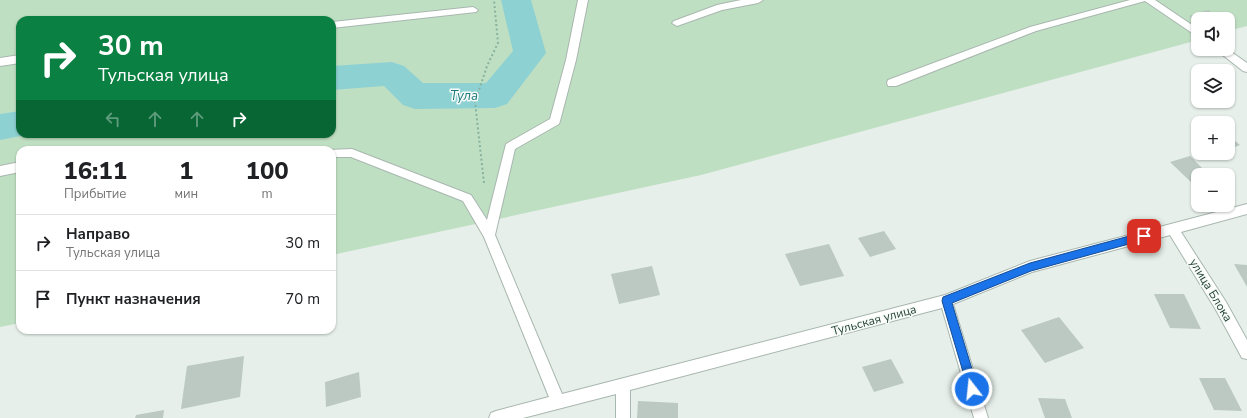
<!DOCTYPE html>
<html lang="ru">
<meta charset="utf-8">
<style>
:root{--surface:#fff;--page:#f2f2f2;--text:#202124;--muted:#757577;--line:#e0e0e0}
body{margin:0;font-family:"Nunito Sans",sans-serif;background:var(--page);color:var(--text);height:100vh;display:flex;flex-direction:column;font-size:15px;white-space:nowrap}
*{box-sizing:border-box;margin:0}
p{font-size:13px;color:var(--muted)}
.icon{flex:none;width:22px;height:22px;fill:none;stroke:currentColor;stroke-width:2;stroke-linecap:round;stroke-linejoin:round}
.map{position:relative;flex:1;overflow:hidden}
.details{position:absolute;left:16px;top:146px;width:320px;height:188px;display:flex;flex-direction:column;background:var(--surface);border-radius:12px;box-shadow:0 1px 3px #0004}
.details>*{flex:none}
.banner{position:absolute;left:16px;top:16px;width:320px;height:122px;border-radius:12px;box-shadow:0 1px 3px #0004;background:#0b8043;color:#fff;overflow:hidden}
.buttons{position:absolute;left:1191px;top:12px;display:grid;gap:8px}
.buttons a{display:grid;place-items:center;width:44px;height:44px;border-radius:8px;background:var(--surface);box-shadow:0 1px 3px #0004;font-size:20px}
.pin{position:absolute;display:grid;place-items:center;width:34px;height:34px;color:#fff;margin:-17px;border-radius:8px;box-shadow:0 2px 6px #0006}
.me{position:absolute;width:44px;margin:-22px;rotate:344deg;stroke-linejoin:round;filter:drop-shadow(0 0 3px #0008)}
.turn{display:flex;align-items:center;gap:14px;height:84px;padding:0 16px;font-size:18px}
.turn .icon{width:52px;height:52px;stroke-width:2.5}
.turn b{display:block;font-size:28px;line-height:34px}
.lanes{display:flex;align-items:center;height:38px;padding:0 16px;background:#0003;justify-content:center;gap:20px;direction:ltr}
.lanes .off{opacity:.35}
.eta{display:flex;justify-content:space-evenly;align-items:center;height:68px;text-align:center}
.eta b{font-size:24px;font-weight:800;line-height:28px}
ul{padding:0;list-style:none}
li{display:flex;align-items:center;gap:12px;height:56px;padding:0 16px;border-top:1px solid var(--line)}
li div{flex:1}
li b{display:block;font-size:15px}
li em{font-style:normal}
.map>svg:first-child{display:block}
.green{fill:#bfdfc3;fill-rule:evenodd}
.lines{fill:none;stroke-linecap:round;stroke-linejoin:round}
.river{fill:#8ed1d3;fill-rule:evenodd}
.building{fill:#bbc9c2}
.minor-casing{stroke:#a8b7af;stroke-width:2}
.path{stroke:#86b29e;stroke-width:2;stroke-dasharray:2 2.5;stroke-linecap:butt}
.minor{fill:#fff;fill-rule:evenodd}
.route{fill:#1a73e8;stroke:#114b97}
.labels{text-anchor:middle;stroke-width:3;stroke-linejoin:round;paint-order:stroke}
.street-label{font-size:12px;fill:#244135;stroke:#f6fbf8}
.water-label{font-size:13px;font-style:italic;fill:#1d7a7e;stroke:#f6fbf8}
</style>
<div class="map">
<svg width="1247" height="418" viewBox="0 0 1247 418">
<rect width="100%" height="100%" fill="#e6efe9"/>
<path class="green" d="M 0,0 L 1247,0 L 1247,26 L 1228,31 L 1228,19 L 1198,19 L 1198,40 L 701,175 L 332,255 L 332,150 L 20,150 L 20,323 L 0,327 ZM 20,20 L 332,20 L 332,134 L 20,134 Z"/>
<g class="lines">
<g class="river">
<path d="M 501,0 L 531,0 L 546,53 L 507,104 L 495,108 L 415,109 L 403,105 L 384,86 L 332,90 L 332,66 L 392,62 L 404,66 L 423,83 L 486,83 L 513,51 Z"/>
<path d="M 20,111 L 20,134 L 31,134 L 0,140 L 0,114 Z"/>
</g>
</g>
<g class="building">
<path d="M 1208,10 L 1220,19 L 1198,19 L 1198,23 L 1189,16 Z"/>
<path d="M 1228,135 L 1240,145 L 1228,150 Z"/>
<path d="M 1190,156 L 1209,175 L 1198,175 L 1198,183 L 1193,184 L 1170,162 Z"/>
<path d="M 884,231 L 896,249 L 870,257 L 858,238 Z"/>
<path d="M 829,244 L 844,276 L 800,286 L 785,254 Z"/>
<path d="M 1234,264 L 1247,265 L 1247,287 Z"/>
<path d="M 652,266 L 660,295 L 619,304 L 611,274 Z"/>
<path d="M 1154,294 L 1184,294 L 1201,329 L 1170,328 Z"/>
<path d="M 1059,317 L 1084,348 L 1045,363 L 1021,330 Z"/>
<path d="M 244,356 L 240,397 L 181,409 L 187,366 Z"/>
<path d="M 891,359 L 904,383 L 874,392 L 862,367 Z"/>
<path d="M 359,372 L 361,397 L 326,407 L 325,382 Z"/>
<path d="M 1199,378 L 1225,378 L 1242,411 L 1214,410 Z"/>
<path d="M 1038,398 L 1065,399 L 1072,418 L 1045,418 Z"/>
<path d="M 638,401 L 678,403 L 678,418 L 637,418 Z"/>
<path d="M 164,410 L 163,418 L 135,418 L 136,415 Z"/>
</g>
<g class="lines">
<g class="minor-casing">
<g id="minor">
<path d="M 578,0 L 588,0 L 576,60 L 560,121 L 559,124 L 515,149 L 495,235 L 562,394 L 945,295 L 1030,261 L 1247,204 L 1247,214 L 1181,232 L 1226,302 L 1247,340 L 1247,359 L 1242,358 L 1216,310 L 1170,235 L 1032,272 L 953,304 L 988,418 L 974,418 L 942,308 L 630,390 L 630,418 L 616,418 L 616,394 L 523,418 L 489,418 L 491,413 L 496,411 L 549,397 L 484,237 L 463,201 L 351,157 L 332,157 L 332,150 L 328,150 L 352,149 L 471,195 L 487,220 L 506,144 L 550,119 L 566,60 Z"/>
<path d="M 741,0 L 763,0 L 758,3 L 722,10 L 677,26 L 672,23 L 674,21 L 717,5 Z"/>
<path d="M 1130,0 L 1155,0 L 1198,29 L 1198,37 L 1145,1 L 1036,31 L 896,86 L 888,86 L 887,83 L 888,80 L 1030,27 Z"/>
<path d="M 473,7 L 478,10 L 476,12 L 332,28 L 332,22 Z"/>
<path d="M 1215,49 L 1227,49 L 1247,63 L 1247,72 L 1243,71 Z"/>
<path d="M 20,55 L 20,63 L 0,66 L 0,58 Z"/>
<path d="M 20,162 L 20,172 L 0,176 L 0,166 Z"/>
</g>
</g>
<path class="path" d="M 484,183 L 475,102 L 487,66 L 498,43 L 494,0"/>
<use href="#minor" class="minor"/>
</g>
<path class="route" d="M 1144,232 L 1147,233 L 1149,236 L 1147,239 L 1031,271 L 952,303 L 978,389 L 976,392 L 972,394 L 969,392 L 942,301 L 943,297 L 1030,263 Z"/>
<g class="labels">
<g class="street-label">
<text transform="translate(1211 290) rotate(59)" y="4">улица Блока</text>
<text transform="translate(874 320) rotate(-15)" y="4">Тульская улица</text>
</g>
<g class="water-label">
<text x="464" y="100">Тула</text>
</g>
</g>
</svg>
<div class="buttons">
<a><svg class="icon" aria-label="sound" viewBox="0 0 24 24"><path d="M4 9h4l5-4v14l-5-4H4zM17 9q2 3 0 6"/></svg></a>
<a><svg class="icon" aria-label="layers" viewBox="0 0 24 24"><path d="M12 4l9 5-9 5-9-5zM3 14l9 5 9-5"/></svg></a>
<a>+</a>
<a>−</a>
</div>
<div class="pin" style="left:1144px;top:236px;background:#d93025"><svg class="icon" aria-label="arrive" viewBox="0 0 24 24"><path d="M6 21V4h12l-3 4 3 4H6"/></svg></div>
<svg class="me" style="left:972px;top:389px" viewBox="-20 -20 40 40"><circle r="17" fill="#1a73e8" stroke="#fff" stroke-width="3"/><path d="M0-11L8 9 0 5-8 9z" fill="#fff"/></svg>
<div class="banner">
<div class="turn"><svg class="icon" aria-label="right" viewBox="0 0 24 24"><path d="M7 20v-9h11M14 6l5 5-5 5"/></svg><div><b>30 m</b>Тульская улица</div></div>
<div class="lanes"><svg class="icon off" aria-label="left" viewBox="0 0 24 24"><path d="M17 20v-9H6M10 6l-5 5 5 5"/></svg><svg class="icon off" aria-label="ahead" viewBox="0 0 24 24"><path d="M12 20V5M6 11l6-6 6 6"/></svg><svg class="icon off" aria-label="ahead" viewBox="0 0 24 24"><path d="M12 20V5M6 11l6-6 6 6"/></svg><svg class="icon" aria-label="right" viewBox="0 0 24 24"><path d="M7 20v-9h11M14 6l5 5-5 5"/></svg></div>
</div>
<section class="details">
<div class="eta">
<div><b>16:11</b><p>Прибытие</p></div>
<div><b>1</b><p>мин</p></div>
<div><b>100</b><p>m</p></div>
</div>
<ul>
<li><svg class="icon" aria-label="right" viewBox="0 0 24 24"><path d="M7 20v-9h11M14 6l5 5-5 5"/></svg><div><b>Направо</b><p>Тульская улица</p></div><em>30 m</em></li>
<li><svg class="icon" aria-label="arrive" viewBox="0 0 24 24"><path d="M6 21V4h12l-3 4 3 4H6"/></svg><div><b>Пункт назначения</b></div><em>70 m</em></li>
</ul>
</section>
</div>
